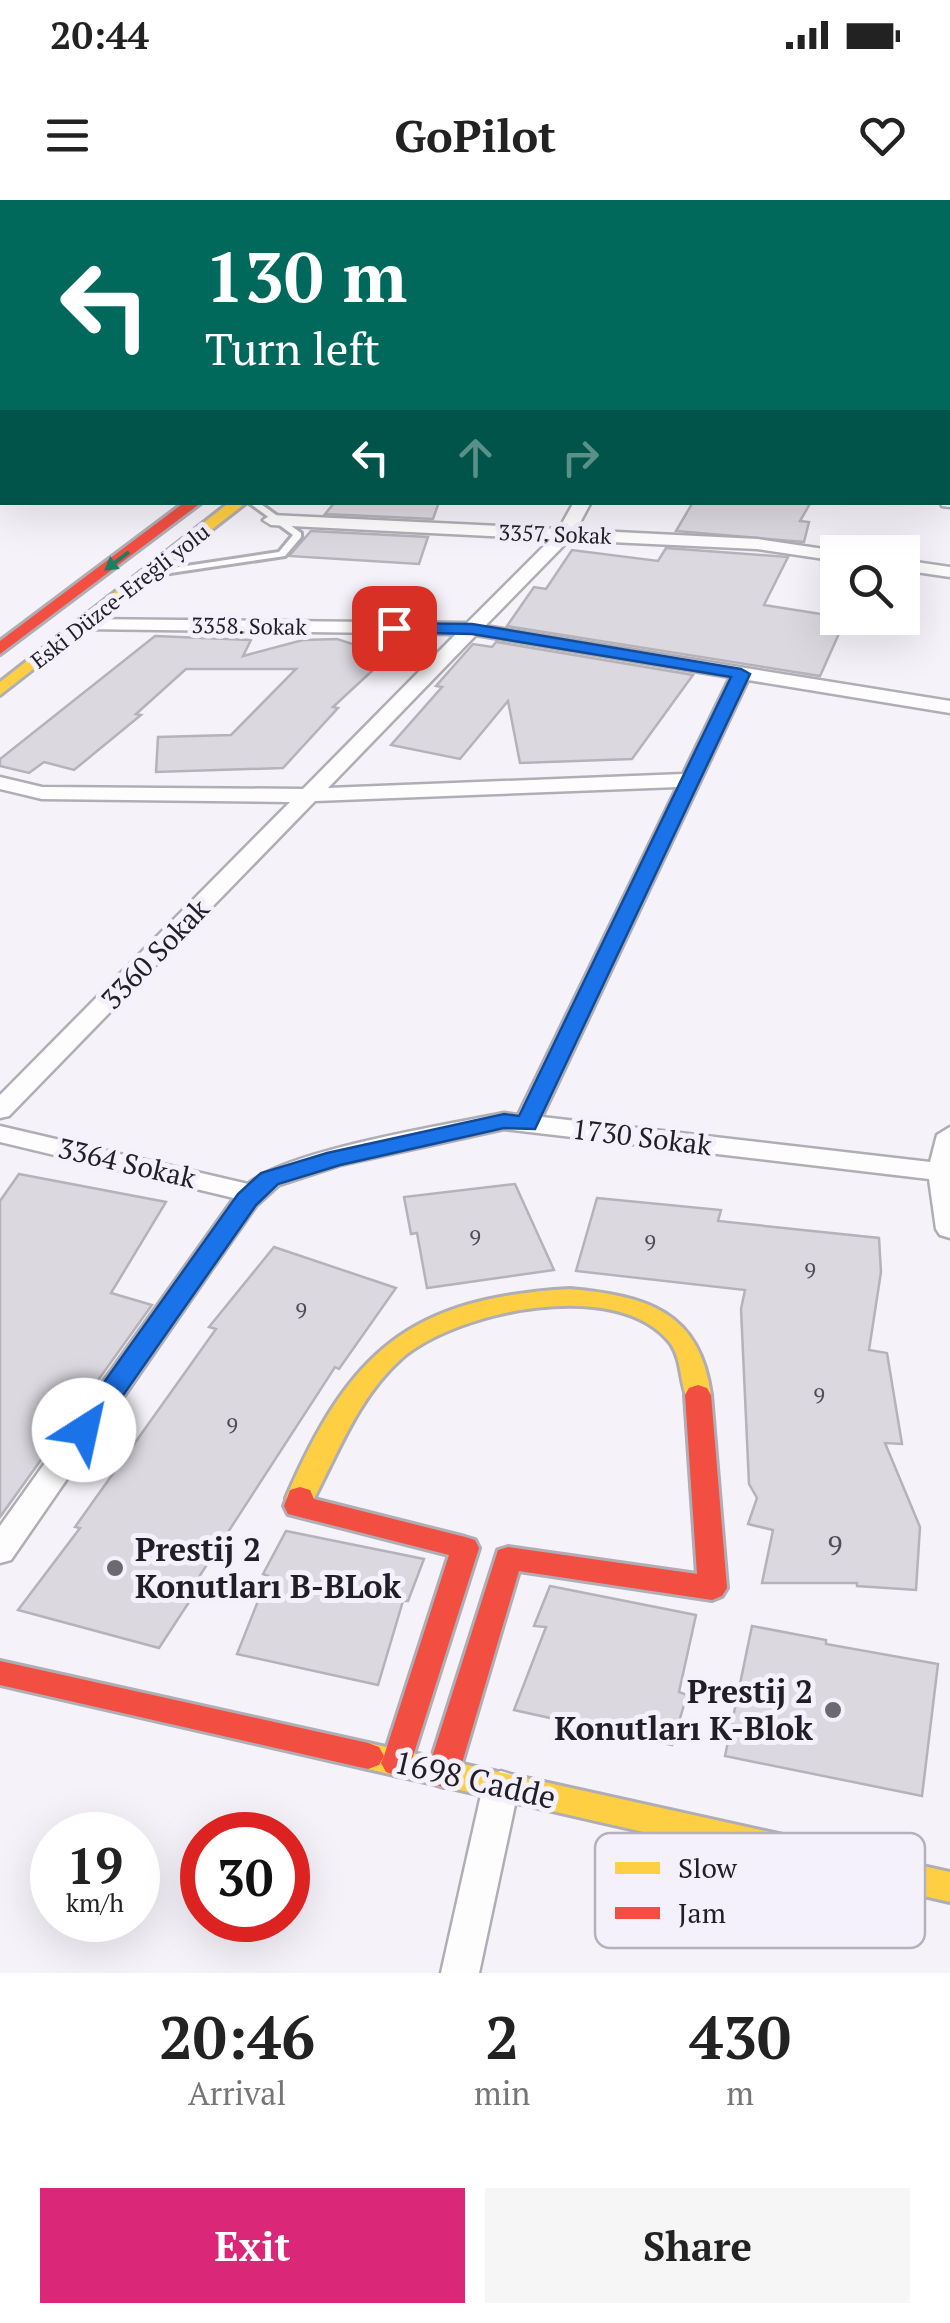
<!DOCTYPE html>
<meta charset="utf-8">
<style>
:root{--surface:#fff;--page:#f6f6f6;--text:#222;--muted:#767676;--accent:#db2777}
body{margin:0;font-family:"PT Serif",serif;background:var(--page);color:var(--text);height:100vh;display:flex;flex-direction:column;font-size:38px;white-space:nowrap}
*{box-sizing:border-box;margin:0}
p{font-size:32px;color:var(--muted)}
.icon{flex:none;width:55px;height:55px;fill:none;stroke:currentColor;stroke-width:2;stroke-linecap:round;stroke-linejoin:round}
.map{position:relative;height:1773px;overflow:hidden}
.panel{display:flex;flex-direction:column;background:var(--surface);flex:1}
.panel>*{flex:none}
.top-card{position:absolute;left:0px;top:0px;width:950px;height:305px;box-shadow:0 10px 40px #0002;background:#00695c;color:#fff;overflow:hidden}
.tools{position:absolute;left:820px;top:335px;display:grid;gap:20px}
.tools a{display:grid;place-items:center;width:100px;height:100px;border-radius:0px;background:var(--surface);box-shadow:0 10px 40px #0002;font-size:50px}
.speed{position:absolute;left:30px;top:1612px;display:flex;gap:20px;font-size:50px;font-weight:700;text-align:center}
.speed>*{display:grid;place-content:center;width:130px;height:130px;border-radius:50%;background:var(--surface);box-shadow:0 10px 40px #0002;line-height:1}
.speed small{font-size:25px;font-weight:400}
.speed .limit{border:15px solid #d22;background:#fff;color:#111}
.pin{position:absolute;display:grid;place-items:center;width:85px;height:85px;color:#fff;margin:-42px;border-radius:20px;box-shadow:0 5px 15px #0006}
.me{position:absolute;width:110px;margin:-55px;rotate:35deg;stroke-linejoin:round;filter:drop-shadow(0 0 8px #0008)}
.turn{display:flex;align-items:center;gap:35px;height:210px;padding:0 40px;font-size:45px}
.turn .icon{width:130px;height:130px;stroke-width:2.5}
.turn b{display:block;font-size:70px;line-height:85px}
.lanes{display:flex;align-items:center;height:95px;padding:0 40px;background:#0003;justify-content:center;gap:50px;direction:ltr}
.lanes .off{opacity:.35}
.eta{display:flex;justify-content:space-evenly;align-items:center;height:170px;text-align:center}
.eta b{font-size:60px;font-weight:600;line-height:70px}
.primary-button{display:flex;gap:20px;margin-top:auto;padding:20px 40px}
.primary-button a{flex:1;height:115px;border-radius:0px;background:var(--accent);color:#fff;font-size:40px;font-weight:600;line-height:115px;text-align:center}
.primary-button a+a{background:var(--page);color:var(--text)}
.status{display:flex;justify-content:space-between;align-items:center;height:70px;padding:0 50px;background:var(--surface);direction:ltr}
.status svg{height:28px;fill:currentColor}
header{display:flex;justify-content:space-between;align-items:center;height:130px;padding:0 40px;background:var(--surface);font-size:45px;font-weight:600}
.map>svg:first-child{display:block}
.building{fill:#dbd8e0;stroke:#b5b2ba;stroke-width:2.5}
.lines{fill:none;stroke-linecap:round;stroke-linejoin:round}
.lane-casing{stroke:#b0aeb5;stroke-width:6}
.street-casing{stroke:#b0aeb5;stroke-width:5}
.slow-casing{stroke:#b0aeb5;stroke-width:6}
.jam-casing{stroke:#b0aeb5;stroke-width:6}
.lane{fill:#fefdfe;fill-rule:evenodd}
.street{fill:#fefdfe;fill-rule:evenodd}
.slow{fill:#ffcf43;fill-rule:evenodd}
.jam{fill:#f24e42;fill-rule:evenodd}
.oneway{fill:#1c7f60}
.route{fill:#1a73e8;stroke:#114b97;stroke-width:2.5}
.poi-dot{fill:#6c6971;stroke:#f4f0fc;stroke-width:4}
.labels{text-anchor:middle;stroke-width:10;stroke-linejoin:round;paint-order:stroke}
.far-street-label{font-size:22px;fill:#221e28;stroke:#f4f0fc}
.number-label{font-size:22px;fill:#504c56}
.street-label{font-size:28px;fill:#221e28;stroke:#f4f0fc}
.near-number-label{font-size:28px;fill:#504c56}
.near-poi-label{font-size:32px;font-weight:bold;fill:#221e28;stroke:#f4f0fc;text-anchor:start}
.near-street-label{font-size:32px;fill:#221e28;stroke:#f4f0fc}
.key{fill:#f4f0fc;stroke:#b5b1bc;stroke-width:2.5}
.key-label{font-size:28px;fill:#221e28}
</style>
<div class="status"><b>20:44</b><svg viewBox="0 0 49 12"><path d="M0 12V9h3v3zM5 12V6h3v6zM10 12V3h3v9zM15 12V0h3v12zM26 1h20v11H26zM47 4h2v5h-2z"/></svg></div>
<header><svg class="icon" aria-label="menu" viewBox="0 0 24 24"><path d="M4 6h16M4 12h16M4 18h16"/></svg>GoPilot<svg class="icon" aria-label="heart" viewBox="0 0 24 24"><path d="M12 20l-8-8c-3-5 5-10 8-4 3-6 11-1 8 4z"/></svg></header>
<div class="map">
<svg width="950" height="1773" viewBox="0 0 950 1773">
<rect width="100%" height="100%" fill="#f5f3f9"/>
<g class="building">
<path d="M 335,302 L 439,302 L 433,319 L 325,314 Z"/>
<path d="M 693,302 L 811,302 L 800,321 L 809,322 L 804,342 L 676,331 Z"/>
<path d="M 311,331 L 428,337 L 419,364 L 289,356 Z"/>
<path d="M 666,348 L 788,357 L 764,405 L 846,418 L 820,476 L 507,426 L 534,387 L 546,389 L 572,350 L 658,361 Z"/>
<path d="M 155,436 L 251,440 L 243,456 L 303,440 L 337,439 L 365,448 L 376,462 L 373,470 L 333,507 L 338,508 L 283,568 L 156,572 L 158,537 L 231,535 L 296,469 L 186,469 L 136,514 L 141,515 L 74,570 L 44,562 L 29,573 L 0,566 L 0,559 Z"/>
<path d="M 496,442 L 693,475 L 632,559 L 520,563 L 508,501 L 460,559 L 391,545 L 442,487 L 436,486 L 473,444 L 492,447 Z"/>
<path d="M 19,974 L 166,1002 L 111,1093 L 152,1105 L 0,1317 L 0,1001 Z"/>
<path d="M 515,984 L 554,1070 L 427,1088 L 417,1033 L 411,1034 L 404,997 Z"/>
<path d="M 597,998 L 721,1010 L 718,1021 L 879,1038 L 881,1072 L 869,1150 L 887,1153 L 902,1244 L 885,1243 L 920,1327 L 916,1390 L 857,1386 L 857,1383 L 762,1383 L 773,1330 L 748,1324 L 757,1298 L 749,1284 L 741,1109 L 745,1090 L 576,1071 Z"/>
<path d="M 274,1047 L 396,1088 L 339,1169 L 335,1167 L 186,1397 L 191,1399 L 159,1448 L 18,1410 L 80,1328 L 75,1327 L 216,1129 L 209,1127 Z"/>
<path d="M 286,1331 L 424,1359 L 408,1401 L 403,1401 L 378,1485 L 237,1454 L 268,1376 L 263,1374 Z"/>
<path d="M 550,1386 L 696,1415 L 679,1492 L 687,1495 L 672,1545 L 514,1510 L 546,1427 L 534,1426 Z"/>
<path d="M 752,1426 L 826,1440 L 826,1444 L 938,1464 L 922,1596 L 725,1556 Z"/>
</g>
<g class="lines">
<g class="lane-casing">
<g id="lane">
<rect x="948" y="145" width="2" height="7"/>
<path d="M 248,302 L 258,302 L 301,333 L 301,337 L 285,356 L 150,376 L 149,374 L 153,371 L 279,352 L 293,335 Z"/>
</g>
</g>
<g class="street-casing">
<g id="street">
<path d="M 0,0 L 8,0 L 9,2 L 0,6 Z"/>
<path d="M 654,0 L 688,0 L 689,2 L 656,2 Z"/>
<rect x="948" y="25" width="2" height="8"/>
<path d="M 948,297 L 950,307 L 942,306 L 940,302 L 948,302 Z"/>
<path d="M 574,302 L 591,302 L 576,330 L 757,339 L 844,352 L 838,352 L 838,361 L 757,349 L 569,340 L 485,426 L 950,501 L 950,513 L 748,480 L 542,917 L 930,962 L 937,935 L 950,927 L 950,1038 L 940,1035 L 936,1029 L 929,979 L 504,929 L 340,965 L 279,985 L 256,1006 L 221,1056 L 11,1360 L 0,1363 L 0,1326 L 234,998 L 0,942 L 0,926 L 248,984 C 287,950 447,925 504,913 L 518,915 L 677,587 L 315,601 L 9,916 L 0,918 L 0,895 L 290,602 L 42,599 L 0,589 L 0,577 L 42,587 L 303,589 L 456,434 L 82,429 L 73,424 L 82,419 L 467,423 L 551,339 L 271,325 L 263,320 L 271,315 L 559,329 ZM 476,435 L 730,477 L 683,574 L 328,588 Z"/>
<path d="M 902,360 L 950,367 L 950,377 L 902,370 Z"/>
<path d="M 501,1571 L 513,1575 L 519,1586 L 479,1773 L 441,1773 L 483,1586 L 489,1575 Z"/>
</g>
</g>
<g class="slow-casing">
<g id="slow">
<path d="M 230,302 L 247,302 L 0,495 L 0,482 Z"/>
<path d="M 570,1089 C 646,1096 700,1111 711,1195 L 707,1202 L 698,1205 L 689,1202 C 679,1184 683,1162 671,1144 C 620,1076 458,1110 402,1158 C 357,1198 338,1254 310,1306 L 300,1309 L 290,1306 L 286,1298 C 349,1152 409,1098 570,1089 Z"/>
<path d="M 368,1543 L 950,1672 L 950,1702 L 368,1569 L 357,1565 L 352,1556 L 357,1547 Z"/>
</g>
</g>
<g class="jam-casing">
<g id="jam">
<rect x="0" y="239" width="2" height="8"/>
<path d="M 185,302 L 202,302 L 0,454 L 0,441 Z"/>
<path d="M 698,1185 L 707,1188 L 711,1195 L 727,1388 L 722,1396 L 712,1400 L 519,1371 L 459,1573 L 454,1583 L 443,1587 L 432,1583 L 427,1573 L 498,1350 L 508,1347 L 697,1374 L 685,1195 L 689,1188 Z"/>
<path d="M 300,1287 L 310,1290 L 314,1299 L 465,1337 L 475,1340 L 479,1348 L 408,1572 L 397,1576 L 386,1572 L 381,1563 L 384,1556 L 379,1565 L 368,1569 L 0,1485 L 0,1461 L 368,1543 L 379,1547 L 384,1556 L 449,1355 L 288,1314 L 284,1306 L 290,1290 Z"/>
</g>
</g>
<use href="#lane" class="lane"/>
<use href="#street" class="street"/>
<use href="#slow" class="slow"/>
<use href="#jam" class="jam"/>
</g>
<defs><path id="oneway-solid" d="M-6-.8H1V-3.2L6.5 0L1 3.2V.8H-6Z" transform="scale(2.5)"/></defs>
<use class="oneway" href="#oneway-solid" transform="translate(117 361) rotate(143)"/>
<path class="route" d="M 394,423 L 472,424 L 741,469 L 750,474 L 535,929 L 504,928 L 340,965 L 278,984 L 256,1005 L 94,1237 L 75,1237 L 71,1230 L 75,1223 L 238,994 L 261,973 L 327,953 L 504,914 L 519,916 L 731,477 L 472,434 L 388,432 L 388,424 Z"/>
<g class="poi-dot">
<circle cx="115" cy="1368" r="10"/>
<circle cx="833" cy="1510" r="10"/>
</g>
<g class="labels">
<g class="far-street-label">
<text transform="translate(555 334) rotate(2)" y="8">3357. Sokak</text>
<text transform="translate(120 396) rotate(-38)" y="8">Eski Düzce-Ereğli yolu</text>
<text transform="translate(249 426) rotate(1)" y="8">3358. Sokak</text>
</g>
<g class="number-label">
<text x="475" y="1045">9</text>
<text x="650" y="1050">9</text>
<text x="810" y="1078">9</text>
<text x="301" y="1118">9</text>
<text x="819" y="1203">9</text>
<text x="232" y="1233">9</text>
</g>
<g class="street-label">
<text transform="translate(155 754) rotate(-46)" y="10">3360 Sokak</text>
<text transform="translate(642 937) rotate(7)" y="10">1730 Sokak</text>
<text transform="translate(127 963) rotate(13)" y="10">3364 Sokak</text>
</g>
<g class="near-number-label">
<text x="835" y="1355">9</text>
</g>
<g class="near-poi-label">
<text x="135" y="1361">Prestij 2<tspan x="135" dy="37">Konutları B-BLok</tspan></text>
<text x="813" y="1503" text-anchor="end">Prestij 2<tspan x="813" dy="37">Konutları K-Blok</tspan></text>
</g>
<g class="near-street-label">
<text transform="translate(475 1580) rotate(13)" y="11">1698 Cadde</text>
</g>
</g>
<rect x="595" y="1633" width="330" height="115" rx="15" class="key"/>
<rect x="615" y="1662" width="45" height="12" fill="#ffcf43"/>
<rect x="615" y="1707" width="45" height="12" fill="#f24e42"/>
<g class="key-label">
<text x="678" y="1678">Slow</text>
<text x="678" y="1723">Jam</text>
</g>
</svg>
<div class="tools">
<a><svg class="icon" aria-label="search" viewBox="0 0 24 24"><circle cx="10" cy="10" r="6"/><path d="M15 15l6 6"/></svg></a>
</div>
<div class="speed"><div>19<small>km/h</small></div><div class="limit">30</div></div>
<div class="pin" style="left:394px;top:428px;background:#d93025"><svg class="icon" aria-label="arrive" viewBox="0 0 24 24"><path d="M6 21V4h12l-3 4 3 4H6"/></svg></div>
<svg class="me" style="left:84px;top:1230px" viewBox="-20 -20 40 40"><circle r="19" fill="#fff"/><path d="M0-13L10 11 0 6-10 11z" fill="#1a73e8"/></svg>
<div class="top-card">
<div class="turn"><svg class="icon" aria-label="left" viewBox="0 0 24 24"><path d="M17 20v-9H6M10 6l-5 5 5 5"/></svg><div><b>130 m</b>Turn left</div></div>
<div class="lanes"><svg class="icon" aria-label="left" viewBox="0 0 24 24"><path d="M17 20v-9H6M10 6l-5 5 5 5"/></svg><svg class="icon off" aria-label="ahead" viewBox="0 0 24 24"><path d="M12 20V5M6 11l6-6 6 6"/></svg><svg class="icon off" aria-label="right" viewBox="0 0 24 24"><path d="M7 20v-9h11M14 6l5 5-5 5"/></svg></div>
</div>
</div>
<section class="panel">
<div class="eta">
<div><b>20:46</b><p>Arrival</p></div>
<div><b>2</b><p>min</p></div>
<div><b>430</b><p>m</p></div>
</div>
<div class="primary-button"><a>Exit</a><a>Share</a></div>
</section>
